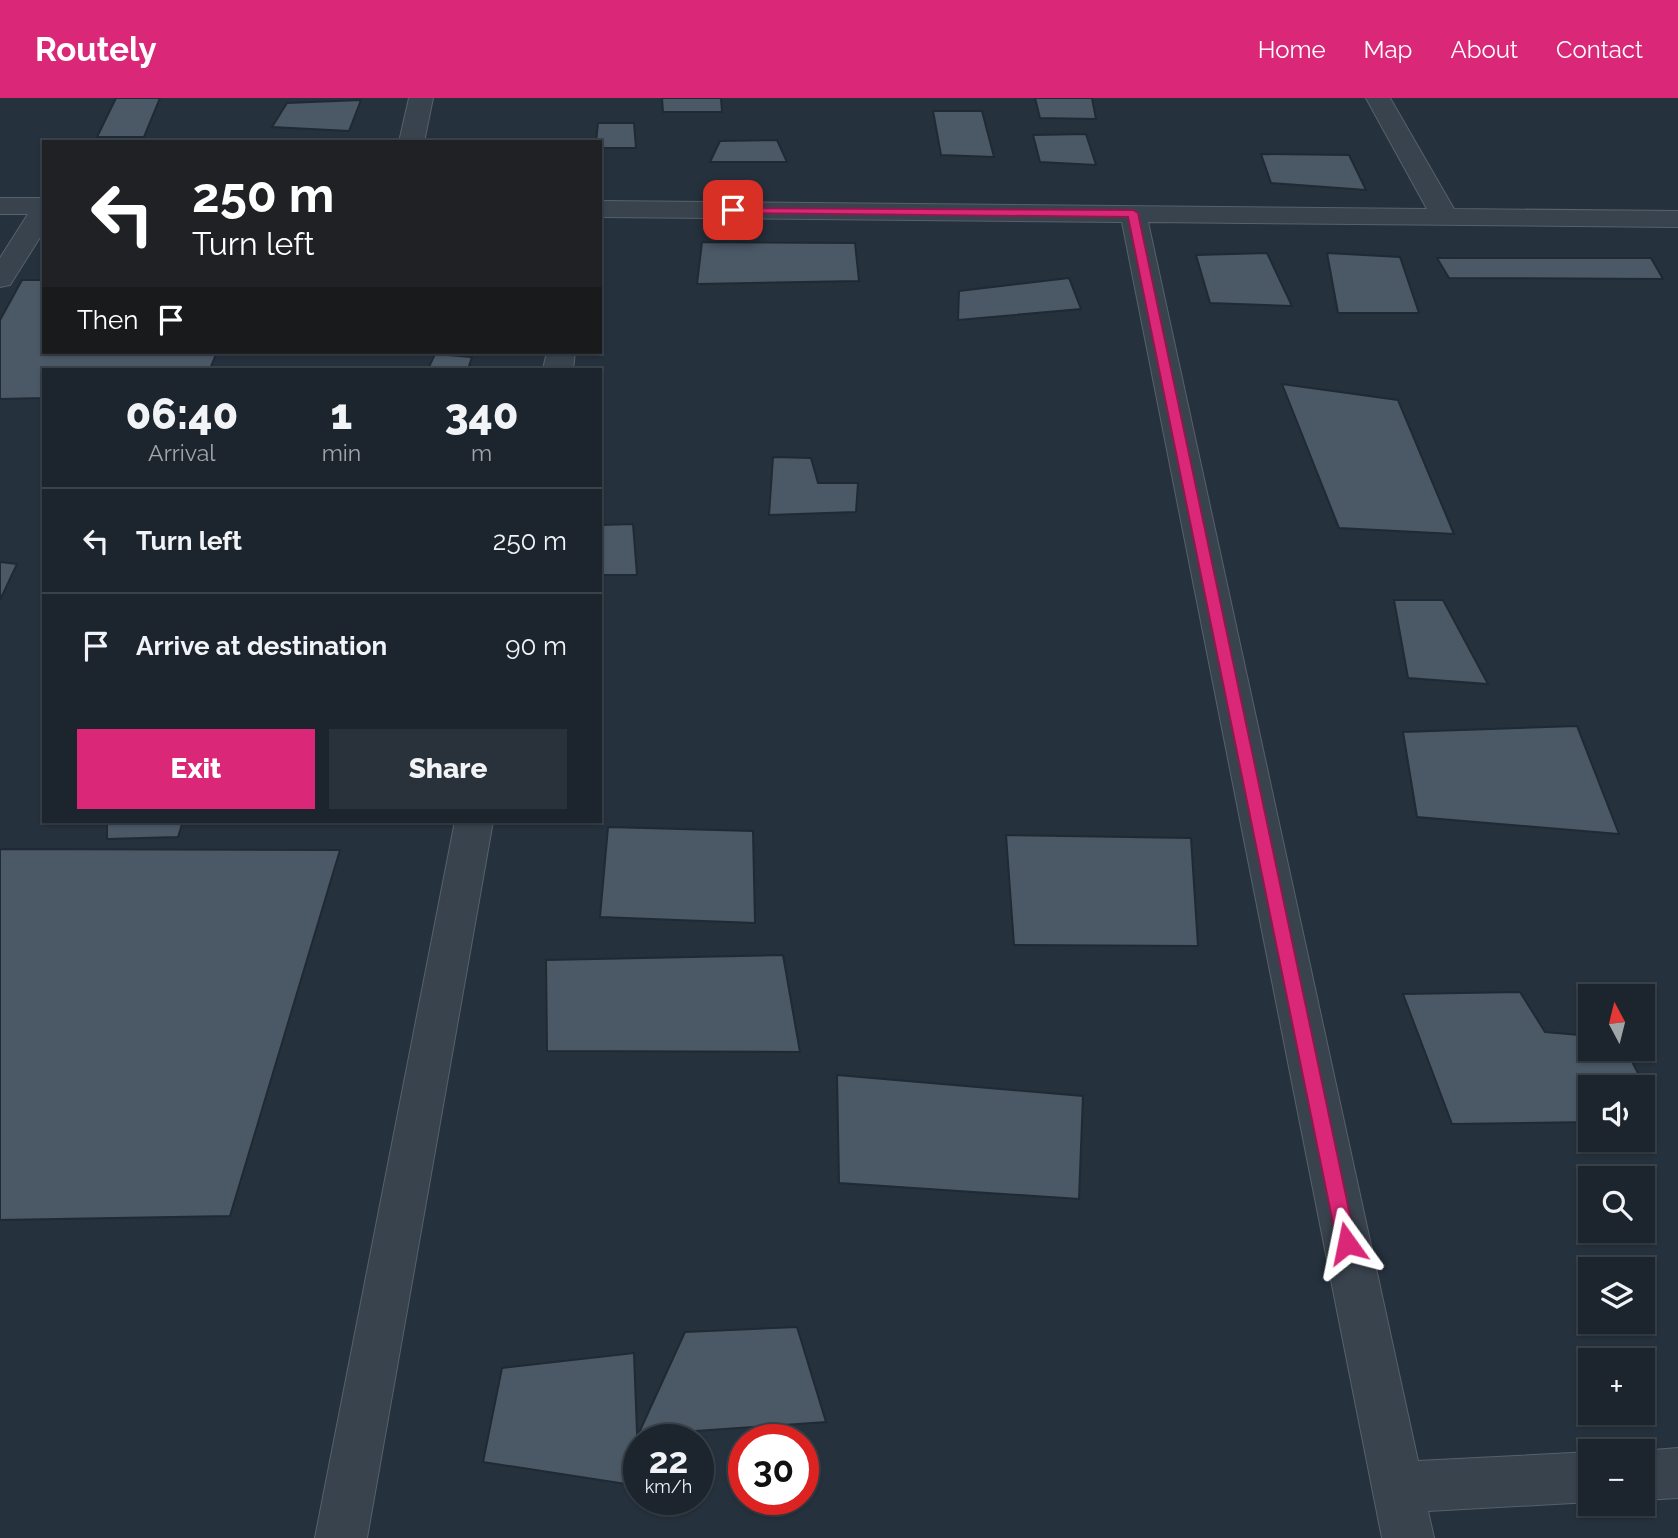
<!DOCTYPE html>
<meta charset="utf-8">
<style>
:root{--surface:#1c252e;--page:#29313a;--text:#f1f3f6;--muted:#a0a5aa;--line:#3a424a;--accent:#db2777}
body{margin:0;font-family:Raleway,sans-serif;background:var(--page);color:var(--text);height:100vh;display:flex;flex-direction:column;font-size:26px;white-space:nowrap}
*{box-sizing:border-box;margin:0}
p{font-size:23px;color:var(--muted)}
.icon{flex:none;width:38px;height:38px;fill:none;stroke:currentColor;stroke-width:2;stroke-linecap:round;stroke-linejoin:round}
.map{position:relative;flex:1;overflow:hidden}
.details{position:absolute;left:42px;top:270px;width:560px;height:455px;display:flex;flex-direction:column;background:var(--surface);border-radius:0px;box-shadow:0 2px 5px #0004,0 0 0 2px var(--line)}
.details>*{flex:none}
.guide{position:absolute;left:42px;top:42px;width:560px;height:214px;border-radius:0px;box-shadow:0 2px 5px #0004,0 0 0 2px var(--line);background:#202124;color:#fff;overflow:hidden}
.needle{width:46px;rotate:353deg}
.buttons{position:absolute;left:1578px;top:886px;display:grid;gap:14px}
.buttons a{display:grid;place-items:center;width:77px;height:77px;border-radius:0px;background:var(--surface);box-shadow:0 2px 5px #0004,0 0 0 2px var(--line);font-size:35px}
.speed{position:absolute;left:623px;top:1326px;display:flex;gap:14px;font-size:35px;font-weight:700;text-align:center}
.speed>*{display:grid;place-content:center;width:91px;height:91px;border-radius:50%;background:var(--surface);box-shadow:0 2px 5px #0004,0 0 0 2px var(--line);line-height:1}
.speed small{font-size:18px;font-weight:400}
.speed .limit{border:10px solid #d22;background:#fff;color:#111}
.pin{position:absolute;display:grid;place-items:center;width:60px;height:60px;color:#fff;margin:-30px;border-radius:14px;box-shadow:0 4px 10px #0006}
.me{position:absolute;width:77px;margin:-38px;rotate:348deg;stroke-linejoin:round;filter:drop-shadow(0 0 5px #0008)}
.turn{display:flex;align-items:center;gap:24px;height:147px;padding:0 35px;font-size:32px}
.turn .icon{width:91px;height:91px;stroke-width:2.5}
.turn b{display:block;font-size:49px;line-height:60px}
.then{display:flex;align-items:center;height:66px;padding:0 35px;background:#0003;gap:14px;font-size:26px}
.eta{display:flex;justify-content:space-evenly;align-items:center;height:119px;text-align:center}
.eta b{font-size:42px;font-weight:800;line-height:49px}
.cta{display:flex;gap:14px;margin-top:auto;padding:14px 35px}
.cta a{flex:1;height:80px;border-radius:0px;background:var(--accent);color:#fff;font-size:28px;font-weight:800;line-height:80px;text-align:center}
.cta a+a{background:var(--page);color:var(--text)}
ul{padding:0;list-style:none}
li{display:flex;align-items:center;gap:21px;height:105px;padding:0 35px;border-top:2px solid var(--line)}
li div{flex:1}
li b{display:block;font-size:26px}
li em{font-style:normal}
header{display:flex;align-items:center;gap:42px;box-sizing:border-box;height:98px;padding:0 35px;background:var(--accent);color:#fff}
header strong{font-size:33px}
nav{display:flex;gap:38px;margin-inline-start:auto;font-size:24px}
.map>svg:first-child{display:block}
.building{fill:#4b5866;stroke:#202a34;stroke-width:2}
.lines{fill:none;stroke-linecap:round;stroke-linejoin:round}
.minor-casing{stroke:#57616b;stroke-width:2}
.minor{fill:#39434d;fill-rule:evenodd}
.route{fill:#db2777;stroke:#8e194d;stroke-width:2}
</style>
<header>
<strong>Routely</strong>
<nav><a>Home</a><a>Map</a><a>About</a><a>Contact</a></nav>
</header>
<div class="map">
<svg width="1678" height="1440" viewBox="0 0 1678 1440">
<rect width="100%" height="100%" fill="#25313d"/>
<g class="building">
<path d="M 116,0 L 160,0 L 144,39 L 97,39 Z"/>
<path d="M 662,0 L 721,0 L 722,14 L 663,14 Z"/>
<path d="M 1035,0 L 1092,0 L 1096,21 L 1040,20 Z"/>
<path d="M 361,2 L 349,33 L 272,29 L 287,5 Z"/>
<path d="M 933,13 L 982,13 L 994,59 L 941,57 Z"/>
<path d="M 598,25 L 634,25 L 636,50 L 600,50 L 600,44 L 596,44 Z"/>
<path d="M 1086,36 L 1096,67 L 1040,64 L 1033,37 Z"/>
<path d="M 777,42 L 787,64 L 710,64 L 720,43 Z"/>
<path d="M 1261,56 L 1349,57 L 1366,92 L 1271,85 Z"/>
<path d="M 702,144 L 855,145 L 859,183 L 697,186 Z"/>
<path d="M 1267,155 L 1292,208 L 1210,205 L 1196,157 Z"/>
<path d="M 1327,155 L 1400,159 L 1419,215 L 1338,215 Z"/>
<path d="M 1437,160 L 1651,160 L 1663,181 L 1449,180 Z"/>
<path d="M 1069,180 L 1081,211 L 958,222 L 959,193 Z"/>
<path d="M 22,182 L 44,182 L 44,254 L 217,254 L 210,271 L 44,271 L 44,300 L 0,301 L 0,222 Z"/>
<path d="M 435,256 L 472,259 L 468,271 L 428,271 Z"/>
<path d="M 1282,286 L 1398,302 L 1454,436 L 1339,430 Z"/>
<path d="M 773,359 L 811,360 L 818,385 L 858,385 L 856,414 L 769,417 Z"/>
<path d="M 633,426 L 637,477 L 600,477 L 600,427 Z"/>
<path d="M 0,464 L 17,466 L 0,502 Z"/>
<path d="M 1394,502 L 1443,502 L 1488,586 L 1408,580 Z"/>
<path d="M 1577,628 L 1619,736 L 1417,719 L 1403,634 Z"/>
<path d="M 107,723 L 183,723 L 178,739 L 107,741 Z"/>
<path d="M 608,729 L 753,733 L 755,825 L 600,819 Z"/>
<path d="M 1006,737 L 1191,740 L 1198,848 L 1014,847 Z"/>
<path d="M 0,751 L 340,752 L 230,1118 L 0,1122 Z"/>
<path d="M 783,857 L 800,954 L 547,953 L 546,862 Z"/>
<path d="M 1520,894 L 1545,934 L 1591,938 L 1591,950 L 1625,950 L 1642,983 L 1606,976 L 1612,989 L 1591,989 L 1591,1024 L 1452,1026 L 1403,896 Z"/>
<path d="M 837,977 L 1083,998 L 1079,1101 L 839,1085 Z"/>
<path d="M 797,1229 L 826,1324 L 638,1337 L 685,1234 Z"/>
<path d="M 634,1255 L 639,1388 L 483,1364 L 502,1270 Z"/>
</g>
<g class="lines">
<g class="minor-casing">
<g id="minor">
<path d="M 409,0 L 433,0 L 424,44 L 399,44 Z"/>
<path d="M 1366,0 L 1390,0 L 1454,111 L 1678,113 L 1678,129 L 1148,124 L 1418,1363 L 1591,1354 L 1591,1404 L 1428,1413 L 1434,1440 L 1382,1440 L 1122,124 L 600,119 L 600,103 L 1427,111 Z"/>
<path d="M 0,100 L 44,100 L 44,133 L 10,187 L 0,189 L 0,160 L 28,116 L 0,116 Z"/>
<path d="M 547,254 L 575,254 L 573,271 L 543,271 Z"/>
<path d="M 455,723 L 493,723 L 367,1440 L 315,1440 Z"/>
<path d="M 1678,1350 L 1678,1400 L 1643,1402 L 1641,1353 Z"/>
</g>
</g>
<use href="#minor" class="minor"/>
</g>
<path class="route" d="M 729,110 L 1133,112 L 1138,115 L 1356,1145 L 1353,1151 L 1347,1153 L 1340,1151 L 1337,1145 L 1128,119 L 733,115 L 729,114 Z"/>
</svg>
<div class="buttons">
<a><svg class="needle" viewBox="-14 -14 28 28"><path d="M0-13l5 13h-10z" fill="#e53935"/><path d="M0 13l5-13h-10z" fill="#a0a5aa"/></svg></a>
<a><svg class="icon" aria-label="sound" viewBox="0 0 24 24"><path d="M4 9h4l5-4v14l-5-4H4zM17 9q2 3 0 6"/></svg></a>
<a><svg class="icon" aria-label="search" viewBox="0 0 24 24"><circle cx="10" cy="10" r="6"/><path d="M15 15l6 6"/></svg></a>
<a><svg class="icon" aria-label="layers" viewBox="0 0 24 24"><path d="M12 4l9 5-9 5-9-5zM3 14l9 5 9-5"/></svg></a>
<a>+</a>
<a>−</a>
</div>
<div class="speed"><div>22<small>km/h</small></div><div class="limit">30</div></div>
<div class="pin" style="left:733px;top:112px;background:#d93025"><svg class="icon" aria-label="arrive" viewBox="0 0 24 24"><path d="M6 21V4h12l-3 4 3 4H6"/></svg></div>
<svg class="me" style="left:1347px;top:1145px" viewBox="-20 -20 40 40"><path d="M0-17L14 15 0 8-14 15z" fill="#db2777" stroke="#fff" stroke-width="4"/></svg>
<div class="guide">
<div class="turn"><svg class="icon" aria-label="left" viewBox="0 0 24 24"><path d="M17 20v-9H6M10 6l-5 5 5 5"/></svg><div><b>250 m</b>Turn left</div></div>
<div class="then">Then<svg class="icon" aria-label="arrive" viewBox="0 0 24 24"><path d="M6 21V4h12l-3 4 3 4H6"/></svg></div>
</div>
<section class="details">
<div class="eta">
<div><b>06:40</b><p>Arrival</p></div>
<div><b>1</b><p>min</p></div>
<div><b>340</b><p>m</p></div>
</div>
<ul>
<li><svg class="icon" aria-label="left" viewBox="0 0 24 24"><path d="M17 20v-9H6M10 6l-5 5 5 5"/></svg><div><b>Turn left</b></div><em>250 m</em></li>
<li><svg class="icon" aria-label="arrive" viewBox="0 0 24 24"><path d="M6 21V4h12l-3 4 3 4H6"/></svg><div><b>Arrive at destination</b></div><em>90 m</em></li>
</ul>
<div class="cta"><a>Exit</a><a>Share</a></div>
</section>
</div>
